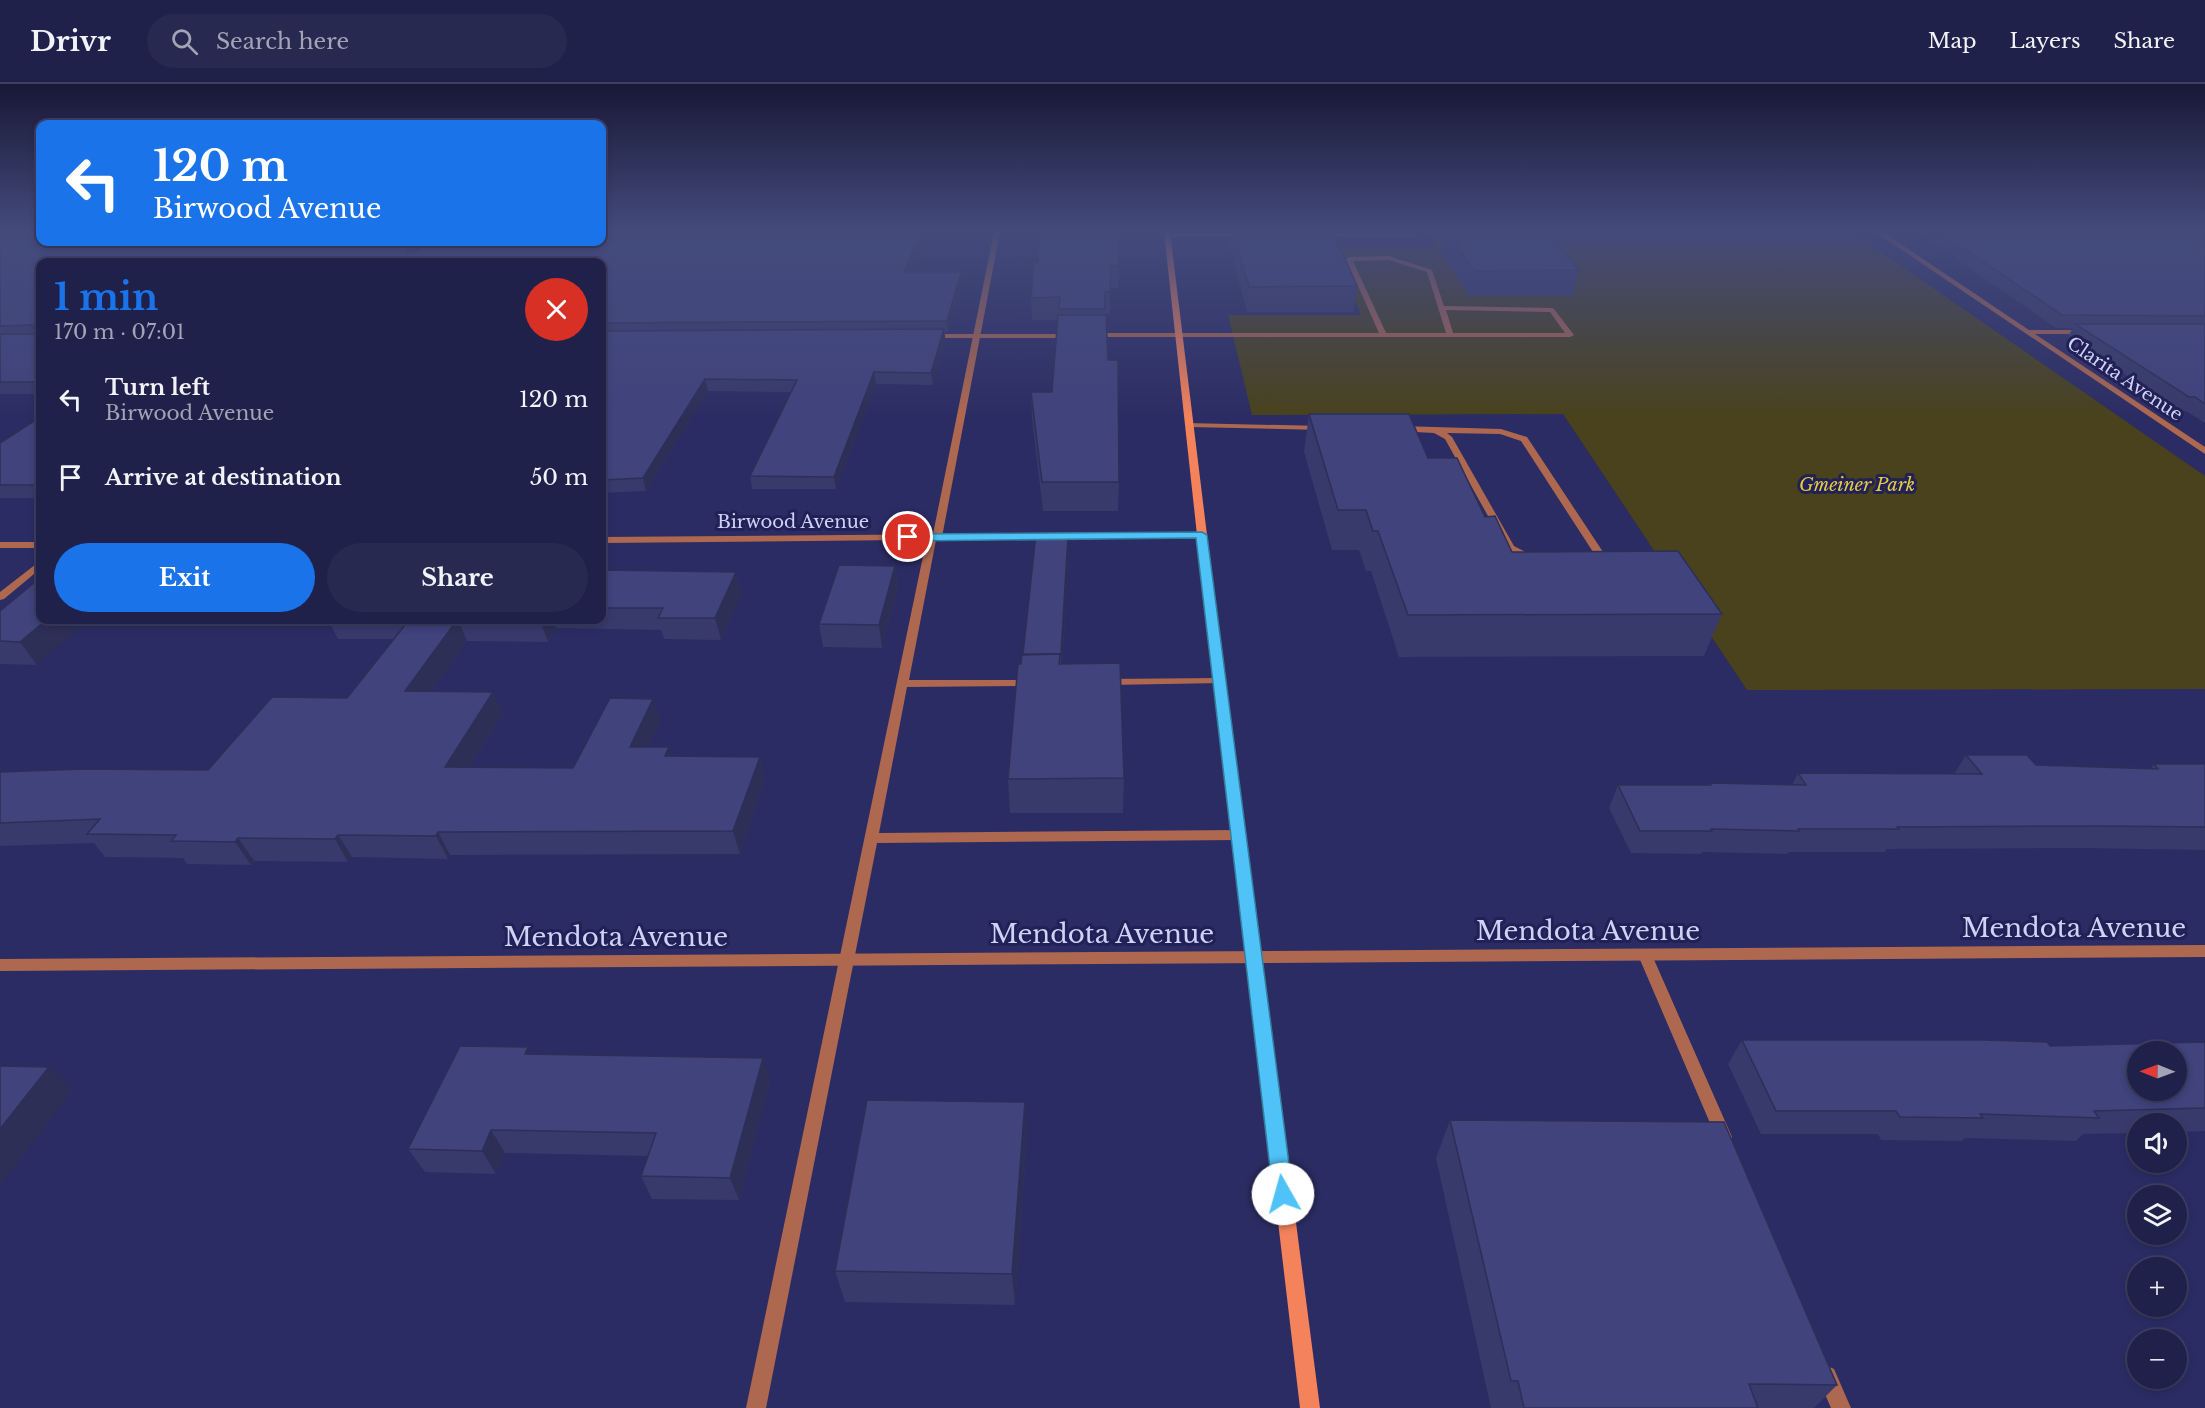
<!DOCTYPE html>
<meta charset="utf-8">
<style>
:root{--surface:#20214a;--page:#282951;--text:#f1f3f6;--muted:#a2a3b5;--line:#3d3e62;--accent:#1a73e8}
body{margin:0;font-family:"Libre Baskerville",serif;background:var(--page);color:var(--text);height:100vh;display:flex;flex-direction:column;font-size:22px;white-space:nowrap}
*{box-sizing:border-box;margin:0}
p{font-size:20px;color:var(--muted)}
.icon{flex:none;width:33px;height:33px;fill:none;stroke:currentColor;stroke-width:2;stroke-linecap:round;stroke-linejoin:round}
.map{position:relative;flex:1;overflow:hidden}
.sheet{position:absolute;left:36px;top:174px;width:570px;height:366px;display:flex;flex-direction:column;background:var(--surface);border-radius:12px;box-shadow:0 3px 9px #0003,0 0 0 2px var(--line)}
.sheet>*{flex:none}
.hud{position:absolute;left:36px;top:36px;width:570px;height:126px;border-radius:12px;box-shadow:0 3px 9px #0003,0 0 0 2px var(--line);background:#1a73e8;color:#fff;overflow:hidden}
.needle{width:39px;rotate:271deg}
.controls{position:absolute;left:2127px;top:957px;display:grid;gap:12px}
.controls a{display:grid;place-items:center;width:60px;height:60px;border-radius:50%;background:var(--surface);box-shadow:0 3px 9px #0003,0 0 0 2px var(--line);font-size:30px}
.pin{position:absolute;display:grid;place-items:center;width:51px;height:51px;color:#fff;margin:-26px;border:3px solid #fff;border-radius:50%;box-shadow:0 2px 6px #0007}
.me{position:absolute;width:66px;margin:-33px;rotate:353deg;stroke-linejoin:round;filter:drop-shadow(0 0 4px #0008)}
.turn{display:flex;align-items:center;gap:21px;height:126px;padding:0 18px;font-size:27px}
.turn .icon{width:78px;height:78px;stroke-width:2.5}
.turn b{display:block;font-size:42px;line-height:51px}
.round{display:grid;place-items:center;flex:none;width:63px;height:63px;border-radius:32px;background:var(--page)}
.summary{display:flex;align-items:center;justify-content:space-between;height:102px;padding:0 18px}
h1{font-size:36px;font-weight:700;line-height:45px;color:var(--accent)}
.action{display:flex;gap:12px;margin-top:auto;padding:12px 18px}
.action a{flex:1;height:69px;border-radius:36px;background:var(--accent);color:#fff;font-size:24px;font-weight:700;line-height:69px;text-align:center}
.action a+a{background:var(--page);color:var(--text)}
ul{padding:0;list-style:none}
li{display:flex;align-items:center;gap:18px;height:78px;padding:0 18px}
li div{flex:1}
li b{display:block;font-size:22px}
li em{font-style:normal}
header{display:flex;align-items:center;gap:36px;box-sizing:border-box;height:84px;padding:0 30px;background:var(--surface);border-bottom:2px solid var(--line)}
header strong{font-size:28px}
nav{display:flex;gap:33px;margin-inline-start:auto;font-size:21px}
.search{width:420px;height:54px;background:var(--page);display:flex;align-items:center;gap:15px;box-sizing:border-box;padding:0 21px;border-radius:33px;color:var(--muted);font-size:22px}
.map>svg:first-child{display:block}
.green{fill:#49421c}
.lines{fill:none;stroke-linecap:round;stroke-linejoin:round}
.lane{fill:#af6850;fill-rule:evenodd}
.street{fill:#af6850;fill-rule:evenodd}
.secondary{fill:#f4825b;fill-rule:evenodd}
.wall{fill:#373a6b}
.shaded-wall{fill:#2d2f57}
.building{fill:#40437c;stroke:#2d2f57;stroke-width:1.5;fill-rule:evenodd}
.route{fill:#4fc3f7;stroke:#337fa1;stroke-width:1.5}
.labels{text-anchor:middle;stroke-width:6;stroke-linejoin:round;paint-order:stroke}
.far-street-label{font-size:18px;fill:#ced3f5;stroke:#222157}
.far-park-label{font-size:18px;font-style:italic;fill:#e3cc42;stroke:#222157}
.near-street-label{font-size:26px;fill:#ced3f5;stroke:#222157}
</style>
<header>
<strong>Drivr</strong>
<div class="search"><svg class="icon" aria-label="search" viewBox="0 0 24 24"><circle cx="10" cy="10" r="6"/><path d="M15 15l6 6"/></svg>Search here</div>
<nav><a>Map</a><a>Layers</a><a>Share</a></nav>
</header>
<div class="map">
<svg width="2205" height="1324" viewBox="0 0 2205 1324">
<rect width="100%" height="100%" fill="#2b2c63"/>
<path class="green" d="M 1427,148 L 1852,148 L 2205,392 L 2205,605 L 1747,606 L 1563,330 L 1252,331 L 1228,231 L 1361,231 L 1332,163 L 1436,163 Z"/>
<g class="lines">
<g class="lane">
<path d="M 994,148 L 1000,148 L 942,453 L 936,456 L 909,596 L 1032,596 L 1038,599 L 1032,602 L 907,603 L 879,749 L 1239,746 L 1244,748 L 1246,751 L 1244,754 L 1239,756 L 877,759 L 766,1324 L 746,1324 L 927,453 L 933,450 Z"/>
<path d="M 1409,148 L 1415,148 L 1416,151 L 1413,153 L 1319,153 L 1316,151 L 1319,149 Z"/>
<path d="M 1247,149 L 1249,152 L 1168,153 L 1165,151 L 1168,149 Z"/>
<path d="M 1389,172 L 1432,186 L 1444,222 L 1552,224 L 1554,225 L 1574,251 L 1570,253 L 1178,253 L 1174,251 L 1178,249 L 1379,249 L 1346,175 L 1349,173 ZM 1389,176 L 1427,188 L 1446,249 L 1386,249 L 1353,177 ZM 1446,226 L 1550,228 L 1565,249 L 1453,249 Z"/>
<path d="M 1186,339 L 1323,342 L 1327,344 L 1323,346 L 1189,343 L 1186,343 Z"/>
<path d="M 1400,342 L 1501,345 L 1527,353 L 1605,471 L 1598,483 L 1594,484 L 1589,481 L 1595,471 L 1521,357 L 1500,350 L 1447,349 L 1452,353 L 1514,462 L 1535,473 L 1537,475 L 1532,478 L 1507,466 L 1445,355 L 1434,349 L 1397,347 L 1396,345 Z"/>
<path d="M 1219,594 L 1225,597 L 1223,599 L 1107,601 L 1101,598 L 1107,595 Z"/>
<path d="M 1645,865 L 1650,867 L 1652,871 L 1732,1053 L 1730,1058 L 1724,1060 L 1718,1058 L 1716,1053 L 1638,871 L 1640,867 Z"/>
<path d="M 1827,1282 L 1834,1285 L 1851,1324 L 1831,1324 L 1817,1292 L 1820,1285 Z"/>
</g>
<g class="street">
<path d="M 1875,148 L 1883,148 L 2029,246 L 2090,246 L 2090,250 L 2035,250 L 2205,363 L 2205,370 Z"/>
<path d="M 1089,249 L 1178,249 L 1182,251 L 1178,253 L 1092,253 L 1088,251 Z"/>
<path d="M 927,250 L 1072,250 L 1076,252 L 1072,254 L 927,254 Z"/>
<path d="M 1202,448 L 1205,449 L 1205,453 L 602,459 L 602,453 Z"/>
<rect x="0" y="458" width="40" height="6"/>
<path d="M 40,477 L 40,485 L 4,515 L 0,516 L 0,508 Z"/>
<path d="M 2205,861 L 2205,873 L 0,887 L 0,875 Z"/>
</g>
<path class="secondary" d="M 1164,148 L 1170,148 L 1207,451 L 1320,1324 L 1300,1324 L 1197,451 Z"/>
</g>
<g class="wall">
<path d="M 0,148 L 602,158 L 602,148 L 927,148 L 910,188 L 961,188 L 962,199 L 948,248 L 945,248 L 945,256 L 933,301 L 876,300 L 836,405 L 752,405 L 750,392 L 791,308 L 708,307 L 646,407 L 602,409 L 602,178 L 40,178 L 40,310 L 0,310 Z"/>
<path d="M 1231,148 L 1332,148 L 1357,202 L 1353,228 L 1247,228 L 1230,164 Z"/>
<path d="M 1440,148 L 1546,148 L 1579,186 L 1573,212 L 1469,212 L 1440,166 L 1442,152 Z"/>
<path d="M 1918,148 L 2205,148 L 2205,339 L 2186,327 L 2180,327 L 2068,252 L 2073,244 L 2056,244 Z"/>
<path d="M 1034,178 L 1119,182 L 1118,204 L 1110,204 L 1110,230 L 1105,230 L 1119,398 L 1118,427 L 1043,427 L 1032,335 L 1031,308 L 1052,308 L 1058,236 L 1032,236 L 1031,214 Z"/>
<path d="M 1309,330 L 1428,374 L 1485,433 L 1512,468 L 1722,530 L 1704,572 L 1399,573 L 1371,487 L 1366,487 L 1359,466 L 1332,466 L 1304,368 Z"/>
<path d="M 40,333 L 40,414 L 0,414 L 0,359 Z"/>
<path d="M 1069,474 L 1062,580 L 1124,694 L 1123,729 L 1010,729 L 1008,695 L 1021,580 L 1023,571 Z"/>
<path d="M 895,482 L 898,504 L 882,564 L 823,563 L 819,540 Z"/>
<path d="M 602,486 L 736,488 L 741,510 L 721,556 L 664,555 L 661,546 L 556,544 L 548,558 L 467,557 L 431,607 L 493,608 L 503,630 L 470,683 L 573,684 L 653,615 L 660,637 L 648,663 L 672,672 L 760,673 L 765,695 L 740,770 L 450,771 L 448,775 L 352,773 L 348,778 L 254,777 L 251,781 L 187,780 L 183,774 L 105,773 L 94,759 L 0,762 L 0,688 L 208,686 L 347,614 L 394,555 L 338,555 L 328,536 L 602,536 Z"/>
<path d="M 0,527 L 37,581 L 0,580 Z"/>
<path d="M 1966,671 L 2036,681 L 2151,684 L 2154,680 L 2205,680 L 2205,766 L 2081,764 L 1887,765 L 1885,768 L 1788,768 L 1787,770 L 1702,768 L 1701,770 L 1631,769 L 1609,724 L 1618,701 L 1709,701 L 1710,699 L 1792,701 L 1798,689 L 1954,690 Z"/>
<path d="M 1742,956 L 2050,962 L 2205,958 L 2205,1047 L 2176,1048 L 2176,1040 L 2138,1040 L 2138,1049 L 2083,1050 L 2076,1057 L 1965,1054 L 1962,1057 L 1881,1056 L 1878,1050 L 1761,1050 L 1728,980 Z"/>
<path d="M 532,970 L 770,997 L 739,1116 L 652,1115 L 641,1092 L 648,1072 L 505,1069 L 496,1090 L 425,1088 L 408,1065 Z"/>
<path d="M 1025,1018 L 1027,1052 L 1015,1221 L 845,1218 L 835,1187 Z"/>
<path d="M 1450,1036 L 1837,1301 L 1814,1324 L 1491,1324 L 1436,1074 Z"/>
</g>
<g class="shaded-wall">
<path d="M 921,148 L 927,148 L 906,199 L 904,188 Z"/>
<path d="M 416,158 L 433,158 L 410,176 L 405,169 L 406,166 Z"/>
<path d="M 961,188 L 962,199 L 948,248 L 947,237 Z"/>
<path d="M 944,245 L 945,256 L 933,301 L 931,289 Z"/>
<path d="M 874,288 L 876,300 L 836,405 L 834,393 Z"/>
<path d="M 705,295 L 708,307 L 646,407 L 643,394 Z"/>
<path d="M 1068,452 L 1069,474 L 1061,593 L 1061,570 Z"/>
<path d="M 895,482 L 898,504 L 882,564 L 879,541 Z"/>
<path d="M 736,488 L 741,510 L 721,556 L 715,534 Z"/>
<path d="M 46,536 L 88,536 L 37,581 L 20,558 Z"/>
<path d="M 458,536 L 467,557 L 415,629 L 405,607 Z"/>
<path d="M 540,536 L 553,536 L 556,544 L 548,558 Z"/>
<path d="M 493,608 L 503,630 L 456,705 L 445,683 Z"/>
<path d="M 653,615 L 660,637 L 638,685 L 630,663 Z"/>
<path d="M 669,663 L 676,685 L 665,672 Z"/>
<path d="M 760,673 L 765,695 L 740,770 L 733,747 Z"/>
<path d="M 438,748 L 450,771 L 448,775 L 436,752 Z"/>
<path d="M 338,751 L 352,773 L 348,778 L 335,755 Z"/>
<path d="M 238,754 L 254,777 L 251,781 L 235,758 Z"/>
<path d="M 528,963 L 541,987 L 525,970 Z"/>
<path d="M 763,974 L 770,997 L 739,1116 L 730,1094 Z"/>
<path d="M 49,983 L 73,1006 L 0,1102 L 0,1045 Z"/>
<path d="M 1025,1018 L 1027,1052 L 1015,1221 L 1012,1190 Z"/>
<path d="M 491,1046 L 505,1069 L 496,1090 L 482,1067 Z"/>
</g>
<g class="building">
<path d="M 0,148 L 40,148 L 40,158 L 416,158 L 406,166 L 405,169 L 415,169 L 430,158 L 602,158 L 602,148 L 921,148 L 904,188 L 961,188 L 947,237 L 602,239 L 602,178 L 40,178 L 40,298 L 0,298 L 0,250 L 33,250 L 35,248 L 33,241 L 0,242 Z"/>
<path d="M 1039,148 L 1118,148 L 1119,182 L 1111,182 L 1110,208 L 1105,208 L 1105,225 L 1059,225 L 1060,213 L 1031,214 L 1034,178 L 1038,178 Z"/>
<path d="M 1234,148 L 1332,148 L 1357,202 L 1249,203 Z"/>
<path d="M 1448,148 L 1546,148 L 1579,186 L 1474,187 Z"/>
<path d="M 1939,148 L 2205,148 L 2205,232 L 2062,231 Z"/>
<path d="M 1058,231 L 1106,231 L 1108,276 L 1118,276 L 1119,398 L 1042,398 L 1031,308 L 1052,308 Z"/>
<path d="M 2075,240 L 2205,240 L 2205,320 L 2195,313 L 2189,313 Z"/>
<path d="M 944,245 L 931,289 L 874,288 L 834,393 L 750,392 L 797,296 L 705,295 L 643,394 L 602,396 L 602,247 Z"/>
<path d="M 1309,330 L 1409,330 L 1428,374 L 1457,374 L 1485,433 L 1495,432 L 1512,468 L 1678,467 L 1722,530 L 1408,531 L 1378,447 L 1373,447 L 1366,426 L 1338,426 Z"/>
<path d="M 40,333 L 40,401 L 0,401 L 0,359 Z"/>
<path d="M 1036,450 L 1068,452 L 1061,570 L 1023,570 Z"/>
<path d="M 839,481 L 895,482 L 879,541 L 819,540 Z"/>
<path d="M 602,486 L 736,488 L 715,534 L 658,534 L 663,524 L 602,524 Z"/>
<path d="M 40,494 L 40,536 L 46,536 L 20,558 L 0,557 L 0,527 Z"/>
<path d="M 409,536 L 457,536 L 405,607 L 493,608 L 445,683 L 573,684 L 610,614 L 653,615 L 630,663 L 669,663 L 665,672 L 760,673 L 733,747 L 438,748 L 436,752 L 338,751 L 335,755 L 238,754 L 235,758 L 171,757 L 176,751 L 87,750 L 100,735 L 0,739 L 0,688 L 83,685 L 208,686 L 272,613 L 347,614 Z"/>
<path d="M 1060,570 L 1059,580 L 1120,579 L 1124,694 L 1008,695 L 1018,580 L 1021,580 L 1022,571 Z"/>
<path d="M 1966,671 L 2027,671 L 2036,681 L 2158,685 L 2154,680 L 2205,680 L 2205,743 L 2099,742 L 1897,743 L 1899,745 L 1798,745 L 1799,747 L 1711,745 L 1712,747 L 1640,747 L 1618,701 L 1711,701 L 1710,699 L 1806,701 L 1798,689 L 1982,690 Z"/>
<path d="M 1742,956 L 1985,956 L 2047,958 L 2050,962 L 2205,958 L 2205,1024 L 2094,1027 L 2099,1034 L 1980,1030 L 1983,1034 L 1900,1033 L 1896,1027 L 1776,1027 ZM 2138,968 L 2176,968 L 2176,1006 L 2138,1006 Z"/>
<path d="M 460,962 L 528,963 L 525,970 L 763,974 L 730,1094 L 641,1092 L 656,1049 L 491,1046 L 482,1067 L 408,1065 Z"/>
<path d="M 0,982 L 49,983 L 0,1045 Z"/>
<path d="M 867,1016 L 1025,1018 L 1012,1190 L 835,1187 Z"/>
<path d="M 1450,1036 L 1724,1038 L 1837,1301 L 1749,1300 L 1758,1324 L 1524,1324 L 1518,1297 L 1511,1297 Z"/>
</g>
<linearGradient id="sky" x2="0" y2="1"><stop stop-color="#181836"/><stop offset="0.44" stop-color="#444b7c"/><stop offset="1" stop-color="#444b7c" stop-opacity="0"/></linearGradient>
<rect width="2205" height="334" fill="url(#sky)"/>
<path class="route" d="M 1202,448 L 1207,451 L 1293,1110 L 1290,1117 L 1283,1119 L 1276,1117 L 1273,1110 L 1196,454 L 908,457 L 903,453 L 908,450 Z"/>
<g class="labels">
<g class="far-street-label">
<text transform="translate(2125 295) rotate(34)" y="6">Clarita Avenue</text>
<text x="793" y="444">Birwood Avenue</text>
</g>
<g class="far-park-label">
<text x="1857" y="407">Gmeiner Park</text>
</g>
<g class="near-street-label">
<text x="2074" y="853">Mendota Avenue</text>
<text x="1588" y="856">Mendota Avenue</text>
<text x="1102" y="859">Mendota Avenue</text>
<text x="616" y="862">Mendota Avenue</text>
</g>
</g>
</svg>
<div class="controls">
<a><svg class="needle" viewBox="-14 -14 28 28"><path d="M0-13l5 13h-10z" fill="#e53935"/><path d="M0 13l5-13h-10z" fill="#a2a3b5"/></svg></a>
<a><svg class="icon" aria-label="sound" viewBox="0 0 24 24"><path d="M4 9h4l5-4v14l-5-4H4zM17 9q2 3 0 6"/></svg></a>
<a><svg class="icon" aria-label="layers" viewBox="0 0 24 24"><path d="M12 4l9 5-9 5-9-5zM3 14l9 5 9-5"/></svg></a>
<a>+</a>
<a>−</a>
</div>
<div class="pin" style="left:908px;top:453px;background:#d93025"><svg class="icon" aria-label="arrive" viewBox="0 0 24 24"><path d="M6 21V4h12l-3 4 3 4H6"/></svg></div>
<svg class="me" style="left:1283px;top:1110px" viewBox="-20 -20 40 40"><circle r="19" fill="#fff"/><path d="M0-13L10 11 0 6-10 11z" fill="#4fc3f7"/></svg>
<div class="hud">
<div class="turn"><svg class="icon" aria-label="left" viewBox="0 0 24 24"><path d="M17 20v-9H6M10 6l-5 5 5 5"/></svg><div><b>120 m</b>Birwood Avenue</div></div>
</div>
<section class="sheet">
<div class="summary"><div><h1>1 min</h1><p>170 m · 07:01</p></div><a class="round" style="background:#d93025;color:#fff"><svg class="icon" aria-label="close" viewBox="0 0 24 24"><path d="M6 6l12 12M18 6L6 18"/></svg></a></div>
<ul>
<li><svg class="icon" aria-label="left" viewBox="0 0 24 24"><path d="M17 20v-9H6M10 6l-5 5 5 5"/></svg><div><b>Turn left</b><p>Birwood Avenue</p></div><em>120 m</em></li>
<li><svg class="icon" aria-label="arrive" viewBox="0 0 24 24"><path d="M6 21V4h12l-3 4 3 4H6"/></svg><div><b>Arrive at destination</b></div><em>50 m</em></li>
</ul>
<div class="action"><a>Exit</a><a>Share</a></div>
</section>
</div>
